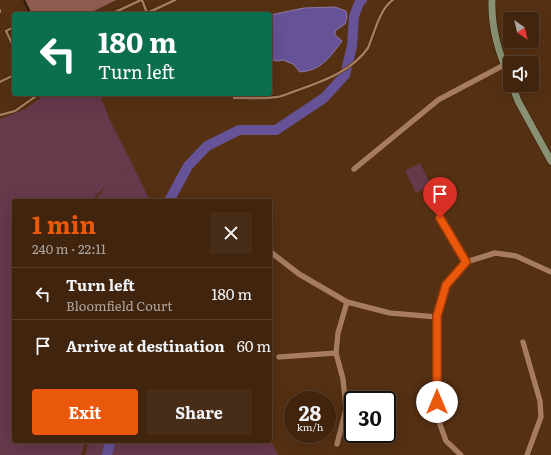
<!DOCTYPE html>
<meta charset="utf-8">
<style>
:root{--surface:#40240e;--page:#472c17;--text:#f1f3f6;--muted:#aea49e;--line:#59412e;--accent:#ea580c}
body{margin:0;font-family:Literata,serif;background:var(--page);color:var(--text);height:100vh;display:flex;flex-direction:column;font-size:15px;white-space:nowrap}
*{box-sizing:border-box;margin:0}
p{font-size:13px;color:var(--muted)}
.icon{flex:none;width:22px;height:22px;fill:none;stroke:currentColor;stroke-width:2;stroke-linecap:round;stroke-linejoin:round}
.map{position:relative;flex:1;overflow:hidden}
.panel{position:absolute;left:12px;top:199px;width:260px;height:244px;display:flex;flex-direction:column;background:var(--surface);border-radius:4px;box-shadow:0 4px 16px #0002,0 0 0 1px var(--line)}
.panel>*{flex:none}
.guide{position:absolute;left:12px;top:12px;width:260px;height:84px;border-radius:4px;box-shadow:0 4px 16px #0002,0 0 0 1px var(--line);background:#0b6e4f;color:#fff;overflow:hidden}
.needle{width:26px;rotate:146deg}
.buttons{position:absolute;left:503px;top:12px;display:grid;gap:8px}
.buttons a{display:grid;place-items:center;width:36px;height:36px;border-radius:4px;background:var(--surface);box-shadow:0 4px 16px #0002,0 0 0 1px var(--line);font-size:20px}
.speed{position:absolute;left:284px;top:391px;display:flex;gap:8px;font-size:20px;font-weight:700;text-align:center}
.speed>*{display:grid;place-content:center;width:52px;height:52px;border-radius:50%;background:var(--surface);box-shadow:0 4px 16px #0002,0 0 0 1px var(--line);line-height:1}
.speed small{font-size:10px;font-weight:400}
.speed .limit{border:2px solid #111;border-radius:6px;background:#fff;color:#111}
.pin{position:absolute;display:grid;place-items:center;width:34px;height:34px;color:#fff;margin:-41px -17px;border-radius:50% 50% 50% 0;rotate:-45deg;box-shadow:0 0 4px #0007}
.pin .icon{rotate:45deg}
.me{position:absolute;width:44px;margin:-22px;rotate:0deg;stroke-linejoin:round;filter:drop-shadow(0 0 3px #0008)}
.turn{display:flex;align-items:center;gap:14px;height:84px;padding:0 20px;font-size:18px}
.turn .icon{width:52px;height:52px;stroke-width:2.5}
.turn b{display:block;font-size:28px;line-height:34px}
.round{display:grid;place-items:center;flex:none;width:42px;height:42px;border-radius:4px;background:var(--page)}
.overview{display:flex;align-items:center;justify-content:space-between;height:68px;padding:0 20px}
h1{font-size:24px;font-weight:700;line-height:30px;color:var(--accent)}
.primary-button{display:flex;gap:8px;margin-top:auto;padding:8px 20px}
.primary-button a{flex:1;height:46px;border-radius:4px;background:var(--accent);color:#fff;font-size:16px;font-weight:700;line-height:46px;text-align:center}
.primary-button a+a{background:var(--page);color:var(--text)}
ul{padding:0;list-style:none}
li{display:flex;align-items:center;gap:12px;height:52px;padding:0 20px;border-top:1px solid var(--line)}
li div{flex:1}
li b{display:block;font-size:15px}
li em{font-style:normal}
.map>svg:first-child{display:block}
.green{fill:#66394b}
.water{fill:#665296;stroke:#8f7aa5}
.shadow{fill:#0007}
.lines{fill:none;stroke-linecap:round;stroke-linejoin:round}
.river{stroke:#665296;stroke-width:10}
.building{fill:#8e5d50}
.lane-casing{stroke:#351904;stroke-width:3.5}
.street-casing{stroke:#351904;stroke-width:6}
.secondary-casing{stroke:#351904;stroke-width:8}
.lane{stroke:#a77c5e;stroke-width:2.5}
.street{stroke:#a77c5e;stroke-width:5.5}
.secondary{stroke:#899174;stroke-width:7}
.route-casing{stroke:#983908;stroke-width:10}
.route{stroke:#ea580c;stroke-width:7}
</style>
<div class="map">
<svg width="551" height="455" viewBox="0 0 551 455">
<rect width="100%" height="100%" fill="#553013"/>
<g class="green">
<path d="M 46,94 L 99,94 L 103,102 L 110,121 L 133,165 L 121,174 L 133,166 L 150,201 L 94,201 L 101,193 L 105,186 L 91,201 L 14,201 L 14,441 L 85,441 L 81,455 L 0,455 L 0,119 L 25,109 Z"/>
<path d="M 420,163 L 431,185 L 416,193 L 405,171 Z"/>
<path d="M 270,439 L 278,455 L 85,455 L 89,441 L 270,441 Z"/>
</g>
<path class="water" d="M 335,7 L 346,11 L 347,17 L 345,24 L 335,31 L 335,35 L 342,41 C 330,57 322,70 300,72 L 293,64 L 283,60 L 277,61 L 270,59 L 270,15 L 304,8 Z"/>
<path class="shadow" d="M 23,0 L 118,0 L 88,14 L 29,14 Z"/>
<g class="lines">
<g class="river">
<path d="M 169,201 L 188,166 L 207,146 L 239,130 L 276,130 L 324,98 L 345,75 L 352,46 L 354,16 L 360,1 L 362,0"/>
<path d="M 107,455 L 110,441"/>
</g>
</g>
<path class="building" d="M 25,0 L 117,0 L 88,14 L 32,14 Z"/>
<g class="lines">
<g class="lane-casing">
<g id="lane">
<path d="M 142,0 L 147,13"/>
<path d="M 0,10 L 0,12"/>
<path d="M 111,14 L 141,0"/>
<path d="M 145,14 L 175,0"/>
<path d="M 14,27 L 6,31 L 14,48"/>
<path d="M 0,82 L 14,75"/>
<path d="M 234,98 C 248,98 263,99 277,97 C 284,96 291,92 298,90 C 323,81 352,71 368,48 C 374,34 380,8 393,0"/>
<path d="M 0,115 L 15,111 L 39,94"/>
</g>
</g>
<g class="street-casing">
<g id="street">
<path d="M 354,169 L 438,100 L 504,65"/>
<path d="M 440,218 L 466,262"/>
<path d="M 272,253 L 299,274 L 347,302 L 390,313 L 437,317"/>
<path d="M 523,342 L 540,401 L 541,417 L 527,455"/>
<path d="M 279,357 L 336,353"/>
<path d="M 337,444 L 346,409 L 343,379 L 336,353 L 338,333 L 347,302"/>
<path d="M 461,455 L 446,441 L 437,416 L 437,317 L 446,285 L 466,262 L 495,253 L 516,256 L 551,272"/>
</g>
</g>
<g class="secondary-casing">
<g id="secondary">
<path d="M 492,0 C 491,29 499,53 510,80"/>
<path d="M 512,85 L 518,101 L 551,161"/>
</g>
</g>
<use href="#lane" class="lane"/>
<use href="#street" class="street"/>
<use href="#secondary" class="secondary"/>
</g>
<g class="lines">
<g class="route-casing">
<path id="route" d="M 437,402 L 437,316 L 446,285 L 466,262 L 440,218"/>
</g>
<use href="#route" class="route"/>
</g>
</svg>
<div class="buttons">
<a><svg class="needle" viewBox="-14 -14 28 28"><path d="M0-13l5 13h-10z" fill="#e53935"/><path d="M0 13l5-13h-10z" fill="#aea49e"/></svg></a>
<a><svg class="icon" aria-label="sound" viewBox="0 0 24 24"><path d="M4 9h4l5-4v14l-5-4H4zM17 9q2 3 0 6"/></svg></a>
</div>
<div class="speed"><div>28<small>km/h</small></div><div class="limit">30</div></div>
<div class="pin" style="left:440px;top:218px;background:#d93025"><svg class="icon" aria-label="arrive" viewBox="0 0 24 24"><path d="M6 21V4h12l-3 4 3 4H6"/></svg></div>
<svg class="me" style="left:437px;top:402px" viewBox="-20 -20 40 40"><circle r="19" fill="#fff"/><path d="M0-13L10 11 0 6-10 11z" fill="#ea580c"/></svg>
<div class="guide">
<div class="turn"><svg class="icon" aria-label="left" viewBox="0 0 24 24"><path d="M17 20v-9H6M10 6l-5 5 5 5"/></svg><div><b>180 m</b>Turn left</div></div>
</div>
<section class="panel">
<div class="overview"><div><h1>1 min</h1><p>240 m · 22:11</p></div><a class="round"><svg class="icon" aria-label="close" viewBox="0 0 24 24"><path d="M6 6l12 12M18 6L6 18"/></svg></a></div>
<ul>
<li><svg class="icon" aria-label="left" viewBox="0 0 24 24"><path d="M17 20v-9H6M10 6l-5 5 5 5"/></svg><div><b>Turn left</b><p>Bloomfield Court</p></div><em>180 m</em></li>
<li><svg class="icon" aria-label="arrive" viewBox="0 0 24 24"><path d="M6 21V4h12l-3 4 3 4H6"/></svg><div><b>Arrive at destination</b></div><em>60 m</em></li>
</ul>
<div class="primary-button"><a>Exit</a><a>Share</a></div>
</section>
</div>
